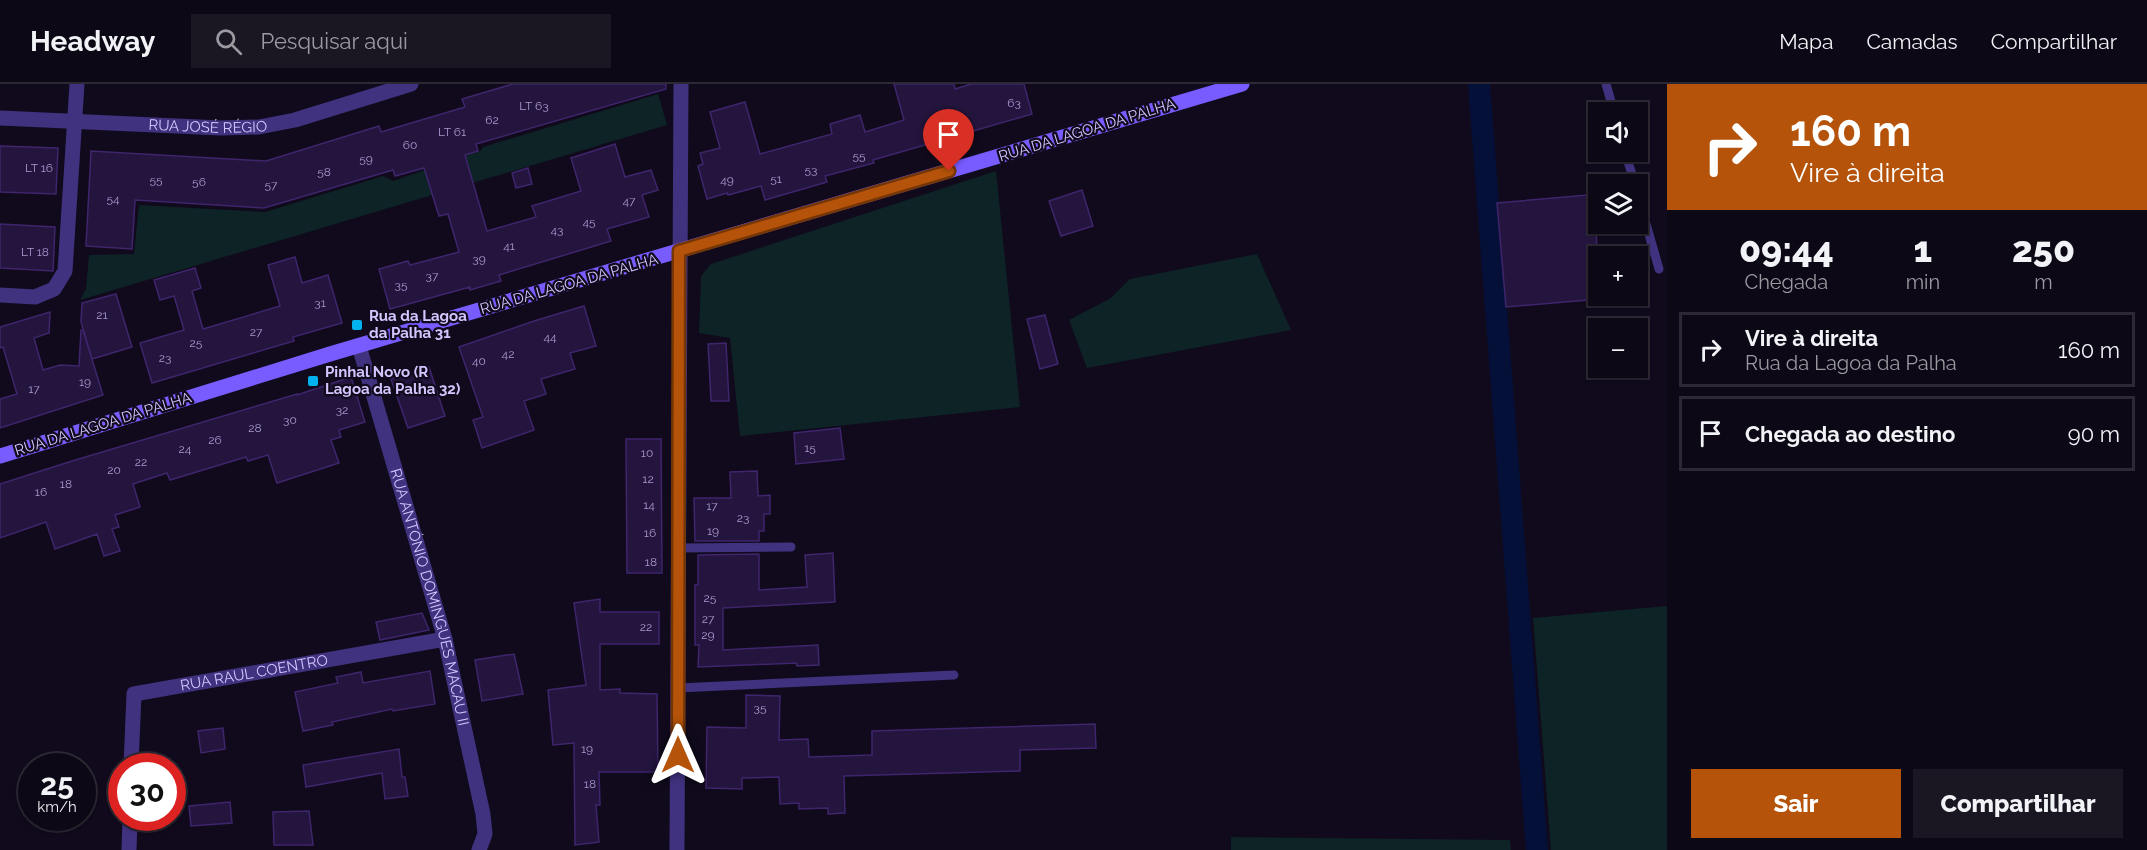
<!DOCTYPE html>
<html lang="pt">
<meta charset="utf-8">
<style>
:root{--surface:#0c0815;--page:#1a1622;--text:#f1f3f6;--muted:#9a9aa0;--line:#2c2934;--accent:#b45309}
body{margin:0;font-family:Raleway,sans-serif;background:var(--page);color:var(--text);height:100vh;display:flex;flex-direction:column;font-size:22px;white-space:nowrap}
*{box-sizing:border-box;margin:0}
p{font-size:20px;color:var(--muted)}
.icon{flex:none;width:33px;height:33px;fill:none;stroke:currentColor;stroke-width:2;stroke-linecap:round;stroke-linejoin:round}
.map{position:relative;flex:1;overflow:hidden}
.drawer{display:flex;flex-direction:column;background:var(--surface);width:480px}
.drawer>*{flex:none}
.guide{background:#b45309;color:#fff;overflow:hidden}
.controls{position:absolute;left:1588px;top:18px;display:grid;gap:12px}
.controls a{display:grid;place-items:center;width:60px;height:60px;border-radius:0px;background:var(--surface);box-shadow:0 2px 4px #0004,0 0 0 2px var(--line);font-size:30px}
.speed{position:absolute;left:18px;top:669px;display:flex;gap:12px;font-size:30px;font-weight:700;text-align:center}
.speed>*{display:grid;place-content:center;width:78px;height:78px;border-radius:50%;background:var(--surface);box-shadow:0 2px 4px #0004,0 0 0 2px var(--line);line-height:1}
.speed small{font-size:15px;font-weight:400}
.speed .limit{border:9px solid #d22;background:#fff;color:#111}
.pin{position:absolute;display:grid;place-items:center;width:51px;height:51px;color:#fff;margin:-62px -26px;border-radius:50% 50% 50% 0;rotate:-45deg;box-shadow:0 0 6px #0007}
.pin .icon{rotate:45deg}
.me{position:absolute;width:66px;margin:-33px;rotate:0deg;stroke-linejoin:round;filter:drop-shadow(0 0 4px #0008)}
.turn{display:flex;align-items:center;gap:21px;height:126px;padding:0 24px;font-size:27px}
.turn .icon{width:78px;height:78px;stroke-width:2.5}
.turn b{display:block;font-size:42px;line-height:51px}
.eta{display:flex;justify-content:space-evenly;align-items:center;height:102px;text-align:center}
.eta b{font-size:36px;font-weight:800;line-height:42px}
.button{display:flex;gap:12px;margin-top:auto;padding:12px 24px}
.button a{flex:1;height:69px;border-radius:0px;background:var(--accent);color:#fff;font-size:24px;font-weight:800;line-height:69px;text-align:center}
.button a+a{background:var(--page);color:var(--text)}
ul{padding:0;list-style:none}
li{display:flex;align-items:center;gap:18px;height:75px;margin:0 12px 9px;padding:0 12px;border:3px solid var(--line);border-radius:0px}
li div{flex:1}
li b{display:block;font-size:22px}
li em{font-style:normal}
header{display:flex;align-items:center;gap:36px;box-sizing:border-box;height:84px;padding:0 30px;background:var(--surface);border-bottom:2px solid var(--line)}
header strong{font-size:28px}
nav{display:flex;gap:33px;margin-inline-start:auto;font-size:21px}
.search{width:420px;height:54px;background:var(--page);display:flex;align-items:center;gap:15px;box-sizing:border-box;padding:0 21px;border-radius:0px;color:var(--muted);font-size:22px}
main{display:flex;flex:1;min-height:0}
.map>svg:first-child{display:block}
.green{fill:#0d2326}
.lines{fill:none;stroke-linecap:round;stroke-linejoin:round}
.canal{stroke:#051039;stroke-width:22}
.building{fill:#24153e;stroke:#3e256c;stroke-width:1.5}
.lane{stroke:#40327e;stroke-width:9}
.street{stroke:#40327e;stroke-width:15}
.secondary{stroke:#795cff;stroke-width:15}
.route-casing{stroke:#753606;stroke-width:15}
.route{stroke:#b45309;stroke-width:10}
.poi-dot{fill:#00b3f0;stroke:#100a1c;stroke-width:2}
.labels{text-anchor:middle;stroke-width:4.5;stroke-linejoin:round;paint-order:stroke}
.number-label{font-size:12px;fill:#a999cf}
.street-label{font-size:15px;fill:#d5c5ff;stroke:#100a1c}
.poi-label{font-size:15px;font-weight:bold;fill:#d5c5ff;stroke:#100a1c;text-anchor:start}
</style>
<header>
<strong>Headway</strong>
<div class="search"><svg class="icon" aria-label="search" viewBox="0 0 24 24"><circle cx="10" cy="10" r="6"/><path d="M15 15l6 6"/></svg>Pesquisar aqui</div>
<nav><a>Mapa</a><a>Camadas</a><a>Compartilhar</a></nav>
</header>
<main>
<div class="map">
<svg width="1667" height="766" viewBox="0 0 1667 766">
<rect width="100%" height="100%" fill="#100a1c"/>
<g class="green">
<path d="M 658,10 L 667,41 L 80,216 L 86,205 L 89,171 L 134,170 L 139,121 L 265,128 L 383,92 L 393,97 L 480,67 L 483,63 Z"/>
<path d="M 996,87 L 1020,323 L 740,352 L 730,254 L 699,249 L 701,192 L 711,180 Z"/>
<path d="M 1257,170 L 1291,246 L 1087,284 L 1069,236 L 1111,214 L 1130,195 Z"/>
<path d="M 1667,522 L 1667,766 L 1551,766 L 1533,534 Z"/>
<path d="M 1231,753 L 1510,756 L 1511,766 L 1231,766 Z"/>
</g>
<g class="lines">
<path class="canal" d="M 1479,0 L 1537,766"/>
</g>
<g class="building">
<path d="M 513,0 L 666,0 L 666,5 L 476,60 L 478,67 L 465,71 L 487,147 L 536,133 L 532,122 L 581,107 L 571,74 L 615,60 L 625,93 L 651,86 L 658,106 L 642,111 L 649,133 L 607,145 L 611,157 L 499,191 L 501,197 L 470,206 L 470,203 L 390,225 L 379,185 L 408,177 L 410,181 L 459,168 L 448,130 L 439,132 L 424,84 L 395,92 L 393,86 L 264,124 L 135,116 L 132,165 L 86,162 L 91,67 L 266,77 L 379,42 L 381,48 L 465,23 L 462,15 Z"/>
<path d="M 894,0 L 954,0 L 955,5 L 971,0 L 1024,0 L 1032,30 L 873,76 L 874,79 L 825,92 L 827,98 L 765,116 L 761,102 L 728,111 L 727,109 L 707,115 L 698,82 L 703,80 L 700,69 L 720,64 L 710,28 L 745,18 L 760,70 L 832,50 L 830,40 L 860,31 L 865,48 L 904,36 Z"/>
<path d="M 0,62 L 58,64 L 56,110 L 0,108 Z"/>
<path d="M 528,84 L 532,100 L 516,104 L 512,89 Z"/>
<path d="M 1082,106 L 1093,142 L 1061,152 L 1049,117 Z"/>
<path d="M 1599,110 L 1599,145 L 1596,145 L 1599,215 L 1506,223 L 1497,119 Z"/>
<path d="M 0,140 L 55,143 L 53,187 L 0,184 Z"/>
<path d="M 295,173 L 302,199 L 328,191 L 342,239 L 293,253 L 294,257 L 152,299 L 140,259 L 184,246 L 174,212 L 160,216 L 154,196 L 195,184 L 201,204 L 192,207 L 203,245 L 280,222 L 268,181 Z"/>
<path d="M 116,210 L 132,263 L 92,275 L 81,238 L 82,219 Z"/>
<path d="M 584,222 L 596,262 L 570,269 L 575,285 L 541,295 L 546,310 L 524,317 L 534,346 L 482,364 L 473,336 L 483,333 L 459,263 L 534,237 Z"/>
<path d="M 50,228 L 49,249 L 34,254 L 43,286 L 60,281 L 79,282 L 81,246 L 83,246 L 103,311 L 0,344 L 0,315 L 17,310 L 3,263 L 0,264 L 0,243 Z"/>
<path d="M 1045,231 L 1058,280 L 1040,285 L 1027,235 Z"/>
<path d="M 726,259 L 729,317 L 711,317 L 708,260 Z"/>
<path d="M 429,283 L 445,332 L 408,344 L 391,295 Z"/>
<path d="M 351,293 L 365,338 L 339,346 L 341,353 L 331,356 L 339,379 L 277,399 L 268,371 L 248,377 L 246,373 L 170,396 L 167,389 L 133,400 L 140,423 L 115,431 L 119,443 L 112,445 L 120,467 L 104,472 L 97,450 L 55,465 L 46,438 L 0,454 L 0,400 L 72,377 L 297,310 L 297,311 Z"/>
<path d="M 840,344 L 844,375 L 796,380 L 794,349 Z"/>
<path d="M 626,355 L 661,355 L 662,489 L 627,489 Z"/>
<path d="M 757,387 L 758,412 L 770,411 L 770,430 L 764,430 L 764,447 L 759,447 L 759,457 L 695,457 L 694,414 L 731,414 L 730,388 Z"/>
<path d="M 833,469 L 835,518 L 723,524 L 723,566 L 818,561 L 819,581 L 797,582 L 796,579 L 698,583 L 699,561 L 695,561 L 695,501 L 698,501 L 698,471 L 759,470 L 759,506 L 807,503 L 805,471 Z"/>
<path d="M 600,515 L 600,528 L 659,528 L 659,560 L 600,560 L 600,606 L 620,605 L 620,609 L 657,610 L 658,688 L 599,688 L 600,721 L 596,721 L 599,758 L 575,761 L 574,659 L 553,661 L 548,606 L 586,601 L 574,519 Z"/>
<path d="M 422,529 L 429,546 L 380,556 L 376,538 Z"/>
<path d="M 514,570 L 523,610 L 482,617 L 475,576 Z"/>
<path d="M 430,587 L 435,620 L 393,627 L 392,625 L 332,638 L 333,641 L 303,647 L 295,608 L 338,599 L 336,593 L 361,588 L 363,599 Z"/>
<path d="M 746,611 L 780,612 L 779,656 L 808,655 L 809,673 L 872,671 L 872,647 L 1095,640 L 1096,664 L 1020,666 L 1020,687 L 844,692 L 845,729 L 828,730 L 828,724 L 799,725 L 799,719 L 780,720 L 779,693 L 742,694 L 742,705 L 706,704 L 707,643 L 746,644 Z"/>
<path d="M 223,644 L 225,665 L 201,669 L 198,647 Z"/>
<path d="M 399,665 L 402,693 L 405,693 L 408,712 L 385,715 L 382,689 L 306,703 L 303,681 Z"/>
<path d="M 230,718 L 232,739 L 191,742 L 189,722 Z"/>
<path d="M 309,727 L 313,761 L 274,761 L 273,728 Z"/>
</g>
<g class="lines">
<g class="lane">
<path d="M 1606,0 L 1614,28"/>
<path d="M 1625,68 L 1635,100"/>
<path d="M 1638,112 L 1659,185"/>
<path d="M 678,464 L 791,463"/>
<path d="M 678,604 L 954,591"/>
</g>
<g class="street">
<path id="s1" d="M 0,34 L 221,44 L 259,43 L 295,36 L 411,0"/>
<path d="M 0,211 L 35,213 L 54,205 L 65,187 L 77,0"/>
<path id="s2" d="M 359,262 L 445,555 L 483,730 L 485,750 L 479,766"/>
<path id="s3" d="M 131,682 L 134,610 L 445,555"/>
<path d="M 129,766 L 130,734"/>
<path d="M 677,766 L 681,0"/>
</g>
<path class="secondary" d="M 0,372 L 330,270 L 1242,0"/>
</g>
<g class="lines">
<g class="route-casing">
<path id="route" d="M 678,671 L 679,167 L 949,87"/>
</g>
<use href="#route" class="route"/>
</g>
<g class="poi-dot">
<rect x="351" y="235" width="12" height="12" rx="3"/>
<rect x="307" y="291" width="12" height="12" rx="3"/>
</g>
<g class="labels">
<g class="number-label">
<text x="1014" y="23">63</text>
<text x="534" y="26">LT 63</text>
<text x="492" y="40">62</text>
<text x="452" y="52">LT 61</text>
<text x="410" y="65">60</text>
<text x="859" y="76">55</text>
<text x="366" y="79">59</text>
<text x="39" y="88">LT 16</text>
<text x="811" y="90">53</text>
<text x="324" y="92">58</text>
<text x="776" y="99">51</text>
<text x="156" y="100">55</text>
<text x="727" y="100">49</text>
<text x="199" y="102">56</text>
<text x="271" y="105">57</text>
<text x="113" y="119">54</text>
<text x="629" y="121">47</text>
<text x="589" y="142">45</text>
<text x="557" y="150">43</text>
<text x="509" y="166">41</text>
<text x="35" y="172">LT 18</text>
<text x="479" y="179">39</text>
<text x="432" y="196">37</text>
<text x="401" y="205">35</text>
<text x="320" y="223">31</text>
<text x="102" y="235">21</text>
<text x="256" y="252">27</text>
<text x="550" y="257">44</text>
<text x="196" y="263">25</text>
<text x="508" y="274">42</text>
<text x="165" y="278">23</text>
<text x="479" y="281">40</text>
<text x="85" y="302">19</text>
<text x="34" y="309">17</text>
<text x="342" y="330">32</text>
<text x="290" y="340">30</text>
<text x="255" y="348">28</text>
<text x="215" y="360">26</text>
<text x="810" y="368">15</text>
<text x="185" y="369">24</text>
<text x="647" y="373">10</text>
<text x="141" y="382">22</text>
<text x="114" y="390">20</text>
<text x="648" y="399">12</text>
<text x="66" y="404">18</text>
<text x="41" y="412">16</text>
<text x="649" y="425">14</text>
<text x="712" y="426">17</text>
<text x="743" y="438">23</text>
<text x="713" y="451">19</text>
<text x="650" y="453">16</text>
<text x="651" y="482">18</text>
<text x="710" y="518">25</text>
<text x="708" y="539">27</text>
<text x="646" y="547">22</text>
<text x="708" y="555">29</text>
<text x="760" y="628">35</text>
<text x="587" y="669">19</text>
<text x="590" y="704">18</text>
</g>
<g class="street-label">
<text dy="5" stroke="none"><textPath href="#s1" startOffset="208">RUA JOSÉ RÉGIO</textPath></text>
<text transform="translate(1087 46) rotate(-17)" y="5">RUA DA LAGOA DA PALHA</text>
<text transform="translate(569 200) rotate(-16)" y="5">RUA DA LAGOA DA PALHA</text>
<text transform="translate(103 340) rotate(-17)" y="5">RUA DA LAGOA DA PALHA</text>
<text dy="5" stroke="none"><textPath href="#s2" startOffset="261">RUA ANTÓNIO DOMINGUES MACAU II</textPath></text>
<text dy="5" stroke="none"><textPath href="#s3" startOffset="194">RUA RAUL COENTRO</textPath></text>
</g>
<g class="poi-label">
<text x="369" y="237">Rua da Lagoa<tspan x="369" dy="17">da Palha 31</tspan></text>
<text x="325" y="293">Pinhal Novo (R<tspan x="325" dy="17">Lagoa da Palha 32)</tspan></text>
</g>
</g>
</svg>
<div class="controls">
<a><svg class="icon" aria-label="sound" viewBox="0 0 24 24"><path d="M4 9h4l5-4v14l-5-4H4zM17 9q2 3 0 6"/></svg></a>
<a><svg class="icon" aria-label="layers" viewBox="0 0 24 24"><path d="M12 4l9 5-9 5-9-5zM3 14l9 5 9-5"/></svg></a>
<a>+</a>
<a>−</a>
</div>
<div class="speed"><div>25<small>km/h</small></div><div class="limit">30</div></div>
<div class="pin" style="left:949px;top:87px;background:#d93025"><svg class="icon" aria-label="arrive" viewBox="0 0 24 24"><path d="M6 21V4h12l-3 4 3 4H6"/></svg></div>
<svg class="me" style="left:678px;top:671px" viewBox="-20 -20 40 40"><path d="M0-17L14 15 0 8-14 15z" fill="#b45309" stroke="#fff" stroke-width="4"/></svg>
</div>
<section class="drawer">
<div class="guide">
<div class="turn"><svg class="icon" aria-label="right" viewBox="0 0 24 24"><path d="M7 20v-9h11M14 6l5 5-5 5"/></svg><div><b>160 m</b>Vire à direita</div></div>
</div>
<div class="eta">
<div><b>09:44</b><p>Chegada</p></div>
<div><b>1</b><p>min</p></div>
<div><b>250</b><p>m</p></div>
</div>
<ul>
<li><svg class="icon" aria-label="right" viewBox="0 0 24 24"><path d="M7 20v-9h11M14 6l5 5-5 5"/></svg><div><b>Vire à direita</b><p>Rua da Lagoa da Palha</p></div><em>160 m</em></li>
<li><svg class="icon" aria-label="arrive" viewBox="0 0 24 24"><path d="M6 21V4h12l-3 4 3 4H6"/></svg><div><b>Chegada ao destino</b></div><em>90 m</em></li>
</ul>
<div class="button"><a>Sair</a><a>Compartilhar</a></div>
</section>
</main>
